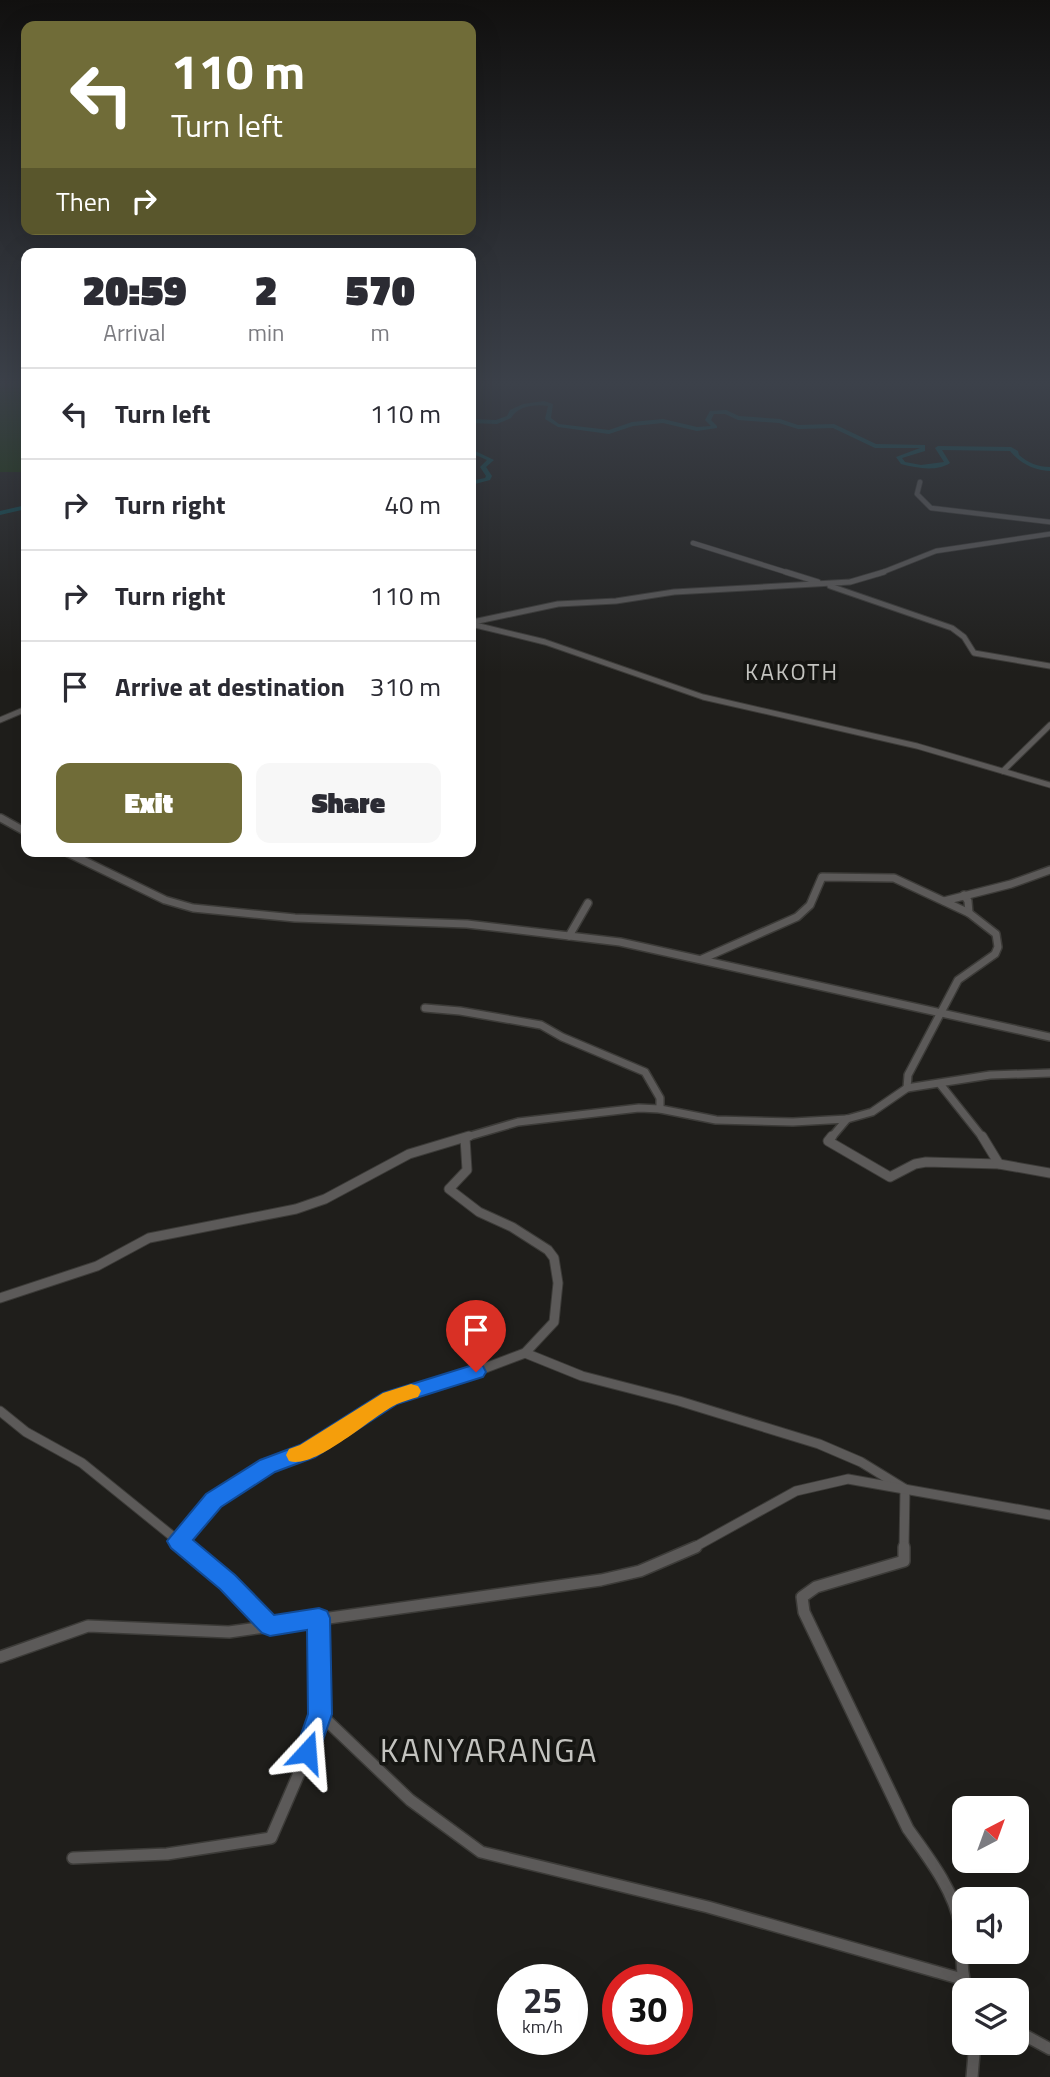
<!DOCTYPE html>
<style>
:root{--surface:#fff;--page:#f7f7f7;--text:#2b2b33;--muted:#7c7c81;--line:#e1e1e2;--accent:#706c38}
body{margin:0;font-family:"Titillium Web",sans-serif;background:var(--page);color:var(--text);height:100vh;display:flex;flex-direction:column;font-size:26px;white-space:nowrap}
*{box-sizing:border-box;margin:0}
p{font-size:23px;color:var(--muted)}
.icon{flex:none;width:38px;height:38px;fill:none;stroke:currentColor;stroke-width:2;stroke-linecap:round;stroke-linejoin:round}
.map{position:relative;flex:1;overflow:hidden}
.details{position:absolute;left:21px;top:248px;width:455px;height:609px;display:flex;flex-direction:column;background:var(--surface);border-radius:14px;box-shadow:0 7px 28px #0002}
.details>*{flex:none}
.banner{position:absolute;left:21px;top:21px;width:455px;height:214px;border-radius:14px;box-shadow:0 7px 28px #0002;background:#706c38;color:#fff;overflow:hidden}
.needle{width:46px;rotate:41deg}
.fabs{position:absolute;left:952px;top:1796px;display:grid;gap:14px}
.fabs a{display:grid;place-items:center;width:77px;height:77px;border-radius:14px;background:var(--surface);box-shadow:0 7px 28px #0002;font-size:35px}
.speed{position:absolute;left:497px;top:1964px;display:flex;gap:14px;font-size:35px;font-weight:700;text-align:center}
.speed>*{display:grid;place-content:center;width:91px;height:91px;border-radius:50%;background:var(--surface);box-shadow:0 7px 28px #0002;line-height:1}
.speed small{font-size:18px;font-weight:400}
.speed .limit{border:10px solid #d22;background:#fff;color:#111}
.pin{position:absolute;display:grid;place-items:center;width:60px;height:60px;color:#fff;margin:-72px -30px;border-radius:50% 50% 50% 0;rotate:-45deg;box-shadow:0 0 7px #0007}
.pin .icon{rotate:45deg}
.me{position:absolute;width:77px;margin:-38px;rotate:19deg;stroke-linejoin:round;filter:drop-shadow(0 0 5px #0008)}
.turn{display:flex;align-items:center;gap:24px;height:147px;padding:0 35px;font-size:32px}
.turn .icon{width:91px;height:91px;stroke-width:2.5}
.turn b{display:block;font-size:49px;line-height:60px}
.then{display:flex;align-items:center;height:66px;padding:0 35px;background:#0003;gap:14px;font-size:26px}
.eta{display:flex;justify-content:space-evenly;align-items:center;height:119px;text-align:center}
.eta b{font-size:42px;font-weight:800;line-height:49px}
.button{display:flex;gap:14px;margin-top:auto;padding:14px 35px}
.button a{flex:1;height:80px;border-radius:14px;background:var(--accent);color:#fff;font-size:28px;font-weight:800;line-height:80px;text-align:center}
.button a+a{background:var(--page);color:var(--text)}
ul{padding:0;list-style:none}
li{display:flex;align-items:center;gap:21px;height:91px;padding:0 35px;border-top:2px solid var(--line)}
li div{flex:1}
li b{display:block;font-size:26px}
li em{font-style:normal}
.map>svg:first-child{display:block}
.green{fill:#153704}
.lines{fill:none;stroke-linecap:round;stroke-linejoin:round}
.river{fill:#0a4f56;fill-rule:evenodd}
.minor-far4-casing{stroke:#3c3b38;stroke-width:6}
.minor-far3-casing{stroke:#3c3b38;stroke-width:7}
.minor-far2-casing{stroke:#3c3b38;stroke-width:10}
.minor-far1-casing{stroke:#3c3b38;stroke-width:11}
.minor-casing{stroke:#3c3b38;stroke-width:14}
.minor-far4{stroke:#5c5a59;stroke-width:4.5}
.minor-far3{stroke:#5c5a59;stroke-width:5}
.minor-far2{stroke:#5c5a59;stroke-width:7}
.minor-far1{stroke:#5c5a59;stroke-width:9}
.minor{stroke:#5c5a59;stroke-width:11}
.route{fill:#1a73e8;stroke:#114b97;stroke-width:2}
.slow{fill:#f59e0b}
.labels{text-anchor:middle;stroke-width:7;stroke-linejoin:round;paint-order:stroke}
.far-quarter-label{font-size:23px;letter-spacing:2px;fill:#c3c3bf;stroke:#151512}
.near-quarter-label{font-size:33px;letter-spacing:2px;fill:#c3c3bf;stroke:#151512}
</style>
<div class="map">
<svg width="1050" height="2077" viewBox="0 0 1050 2077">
<rect width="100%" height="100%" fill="#1f1e1b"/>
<rect class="green" x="0" y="382" width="26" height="90"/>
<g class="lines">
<g class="river">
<path d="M 544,401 L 553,404 L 551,418 L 559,424 L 609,430 L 632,422 L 663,419 L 697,427 L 711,426 L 705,420 L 710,411 L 726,410 L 739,416 L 780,419 L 798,425 L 834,424 L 876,444 L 925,445 L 925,451 L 902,458 L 905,462 L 921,465 L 944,462 L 935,448 L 938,446 L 1011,447 L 1018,451 L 1019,455 C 1028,463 1038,467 1050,467 L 1050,471 C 1033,470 1020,463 1010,451 L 942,450 L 950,463 C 936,472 917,468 901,464 L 896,457 L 920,448 L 875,448 L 833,428 L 798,429 L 779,423 L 738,420 L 725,414 L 714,414 L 711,420 L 717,426 L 717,428 L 697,431 L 663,423 L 633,426 L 609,434 L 558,427 L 545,419 L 548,406 C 535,404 518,406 511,418 L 497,424 L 471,423 L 471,419 L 496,420 L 507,416 L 510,410 L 523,404 Z"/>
<path d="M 471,449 L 494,460 L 486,467 L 492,476 L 490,480 L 471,485 L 471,481 L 485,478 L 486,476 L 480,467 L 487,460 L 471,453 Z"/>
<path d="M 26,505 L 26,509 L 0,515 L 0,511 Z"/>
</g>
<g class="minor-far4-casing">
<g id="minor-far4">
<path d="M 920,482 L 917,494 L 931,508 L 1050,522"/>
<path d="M 693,543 L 792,574"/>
<path d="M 878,574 L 936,551 L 1050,534"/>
</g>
</g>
<g class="minor-far3-casing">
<g id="minor-far3">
<path d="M 786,572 L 818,582"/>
<path d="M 830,586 L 952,628 L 964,637 L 974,653 L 1050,666"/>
<path d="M 473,622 L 558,604 L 616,601 L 674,592 L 850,582 L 884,572"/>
<path d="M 471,624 L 545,642 L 703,697 L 917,746 L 1050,785"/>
<path d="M 0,720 L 26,709"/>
<path d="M 1003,771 L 1050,725"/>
<path d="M 0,818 L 4,820"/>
</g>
</g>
<g class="minor-far2-casing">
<g id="minor-far2">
<path d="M 1,818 L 26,832"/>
<path d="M 66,852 L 165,900 L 193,908 L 295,918 L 467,924 L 620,942 L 1050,1037"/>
<path d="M 964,895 L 968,901 L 969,913"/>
<path d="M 944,901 L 1011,884 L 1050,870"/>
<path d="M 569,936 L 588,903"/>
<path d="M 702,959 L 797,917 L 810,905 L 822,877 L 894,878 L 969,913 L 996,934 L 998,947 L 995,954 L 958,980 L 908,1075 L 907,1088"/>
<path d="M 425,1008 L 460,1011 L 541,1025 L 562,1037 L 645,1072 L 660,1098 L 660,1109"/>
<path d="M 940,1084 L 983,1138"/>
<path d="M 463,1138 L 518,1122 L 639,1108 L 660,1109 L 716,1120 L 793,1122 L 847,1119 L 872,1112 L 907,1088 L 990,1075 L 1050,1073"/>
<path d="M 831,1138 L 847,1119"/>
</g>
</g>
<g class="minor-far1-casing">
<g id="minor-far1">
<path d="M 832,1136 L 828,1141 L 890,1177 L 915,1164 L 926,1162 L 999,1164 L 1050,1173"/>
<path d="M 982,1136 L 999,1164"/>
<path d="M 0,1298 L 97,1266 L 149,1238 L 296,1209 L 325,1199 L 409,1154 L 469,1136"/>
<path d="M 525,1353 L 582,1376 L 679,1401 L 819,1444 L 861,1462 L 905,1489 L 904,1548"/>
<path d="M 0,1411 L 26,1432 L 82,1463 L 187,1548"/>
<path d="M 178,1541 L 213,1500 L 267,1466 L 307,1451 L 390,1398 L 451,1381 L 525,1353 L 554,1322 L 558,1283 L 554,1258 L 548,1250 L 512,1227 L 479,1212 L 449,1189 L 467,1170 L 465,1138"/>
<path d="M 693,1548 L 796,1491 L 848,1479 L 1050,1515"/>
</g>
</g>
<g class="minor-casing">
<g id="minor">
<path d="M 185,1547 L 228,1582 L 270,1626"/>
<path d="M 904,1547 L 904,1561 L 816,1587 L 802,1597 L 804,1612 L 908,1829 C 928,1857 954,1890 960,1925 C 964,1947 959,1969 967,1990"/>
<path d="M 0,1657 L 88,1626 L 229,1632 L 601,1580 L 640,1571 L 696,1547"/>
<path d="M 320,1714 L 410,1800 L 481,1852 L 708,1907 L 962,1979"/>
<path d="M 73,1858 L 167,1854 L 271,1838 L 300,1771 L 320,1714 L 319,1618"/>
<path d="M 1017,2031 L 1050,2049"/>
<path d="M 972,2077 L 975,2042"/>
</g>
</g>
<use href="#minor-far4" class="minor-far4"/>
<use href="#minor-far3" class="minor-far3"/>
<use href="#minor-far2" class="minor-far2"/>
<use href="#minor-far1" class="minor-far1"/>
<use href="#minor" class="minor"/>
</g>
<linearGradient id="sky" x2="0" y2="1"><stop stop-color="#11100f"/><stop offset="0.57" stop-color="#3c414a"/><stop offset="1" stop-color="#3c414a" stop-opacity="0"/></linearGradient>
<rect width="1050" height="673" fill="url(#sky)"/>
<path class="route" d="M 476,1364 L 483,1366 L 486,1372 L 483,1377 L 397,1404 L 315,1457 L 275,1472 L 221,1507 L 193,1540 L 235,1575 L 274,1615 L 319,1608 L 327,1611 L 330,1618 L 332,1714 L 316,1760 L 307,1763 L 298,1760 L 295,1752 L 308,1714 L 307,1630 L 270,1636 L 262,1633 L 220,1589 L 171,1548 L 167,1541 L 206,1494 L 260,1460 L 300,1445 L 383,1393 Z"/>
<path class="slow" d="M 411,1384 L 418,1386 L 421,1391 L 418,1397 C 411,1399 404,1401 397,1404 C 372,1416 315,1470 289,1461 L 286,1455 L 289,1449 L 300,1445 L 383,1393 Z"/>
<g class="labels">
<g class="far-quarter-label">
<text x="792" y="680">KAKOTH</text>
</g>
<g class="near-quarter-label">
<text x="489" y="1762">KANYARANGA</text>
</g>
</g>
</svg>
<div class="fabs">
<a><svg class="needle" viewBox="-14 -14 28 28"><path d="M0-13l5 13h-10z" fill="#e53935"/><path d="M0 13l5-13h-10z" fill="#7c7c81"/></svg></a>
<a><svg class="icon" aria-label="sound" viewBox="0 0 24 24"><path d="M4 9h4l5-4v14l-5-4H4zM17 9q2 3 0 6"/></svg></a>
<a><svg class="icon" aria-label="layers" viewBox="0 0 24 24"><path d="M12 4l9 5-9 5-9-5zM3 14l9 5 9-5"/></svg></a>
</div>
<div class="speed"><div>25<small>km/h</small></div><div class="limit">30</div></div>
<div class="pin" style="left:476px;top:1372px;background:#d93025"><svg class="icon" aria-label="arrive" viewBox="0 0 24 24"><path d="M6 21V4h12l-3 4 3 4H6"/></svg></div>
<svg class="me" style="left:307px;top:1752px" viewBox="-20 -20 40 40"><path d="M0-17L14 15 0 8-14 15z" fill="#1a73e8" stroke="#fff" stroke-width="4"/></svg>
<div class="banner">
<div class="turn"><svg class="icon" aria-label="left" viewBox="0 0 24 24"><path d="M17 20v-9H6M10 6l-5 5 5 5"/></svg><div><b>110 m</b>Turn left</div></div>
<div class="then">Then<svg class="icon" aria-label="right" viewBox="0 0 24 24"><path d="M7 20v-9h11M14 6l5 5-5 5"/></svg></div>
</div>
<section class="details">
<div class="eta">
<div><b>20:59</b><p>Arrival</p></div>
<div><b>2</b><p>min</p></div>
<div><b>570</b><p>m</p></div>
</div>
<ul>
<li><svg class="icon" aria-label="left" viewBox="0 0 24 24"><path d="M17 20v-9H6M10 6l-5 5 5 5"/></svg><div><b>Turn left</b></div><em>110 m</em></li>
<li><svg class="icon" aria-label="right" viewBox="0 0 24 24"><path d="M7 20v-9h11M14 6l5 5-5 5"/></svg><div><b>Turn right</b></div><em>40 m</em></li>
<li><svg class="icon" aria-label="right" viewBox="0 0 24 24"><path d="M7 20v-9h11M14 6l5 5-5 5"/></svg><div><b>Turn right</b></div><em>110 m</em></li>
<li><svg class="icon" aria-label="arrive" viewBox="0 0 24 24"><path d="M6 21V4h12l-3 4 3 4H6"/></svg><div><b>Arrive at destination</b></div><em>310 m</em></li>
</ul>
<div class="button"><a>Exit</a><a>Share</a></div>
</section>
</div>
